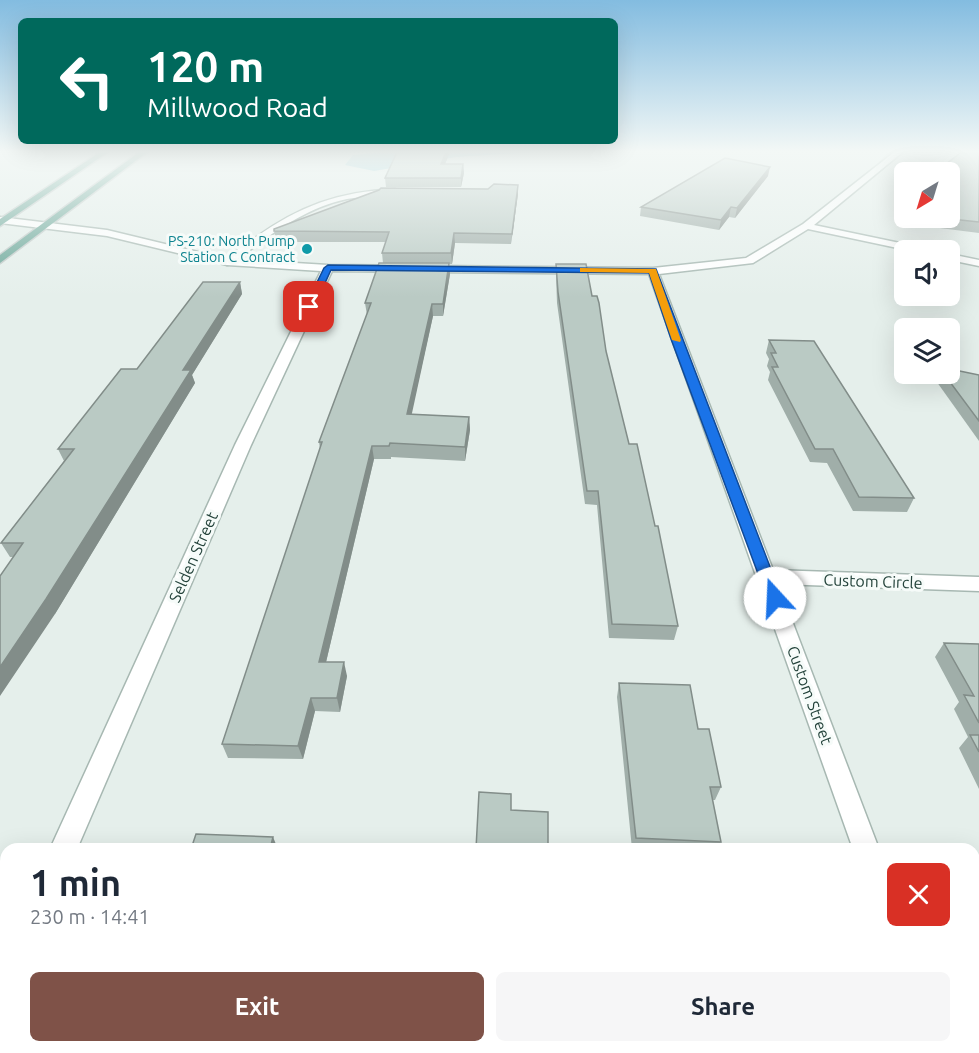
<!DOCTYPE html>
<meta charset="utf-8">
<style>
:root{--surface:#fff;--page:#f6f6f7;--text:#1f2937;--muted:#747a83;--accent:#7f5248}
body{margin:0;font-family:Ubuntu,sans-serif;background:var(--page);color:var(--text);height:100vh;display:flex;flex-direction:column;font-size:22px;white-space:nowrap}
*{box-sizing:border-box;margin:0}
p{font-size:20px;color:var(--muted)}
.icon{flex:none;width:33px;height:33px;fill:none;stroke:currentColor;stroke-width:2;stroke-linecap:round;stroke-linejoin:round}
.map{position:relative;flex:1;overflow:hidden}
.details{position:absolute;left:0px;top:843px;width:980px;height:210px;display:flex;flex-direction:column;background:var(--surface);border-radius:18px 18px 0 0;box-shadow:0 6px 24px #0002}
.details>*{flex:none}
.top-card{position:absolute;left:18px;top:18px;width:600px;height:126px;border-radius:9px;box-shadow:0 6px 24px #0002;background:#00695c;color:#fff;overflow:hidden}
.needle{width:39px;rotate:218deg}
.buttons{position:absolute;left:894px;top:162px;display:grid;gap:12px}
.buttons a{display:grid;place-items:center;width:66px;height:66px;border-radius:9px;background:var(--surface);box-shadow:0 6px 24px #0002;font-size:30px}
.pin{position:absolute;display:grid;place-items:center;width:51px;height:51px;color:#fff;margin:-26px;border-radius:12px;box-shadow:0 3px 9px #0006}
.me{position:absolute;width:66px;margin:-33px;rotate:340deg;stroke-linejoin:round;filter:drop-shadow(0 0 4px #0008)}
.turn{display:flex;align-items:center;gap:21px;height:126px;padding:0 30px;font-size:27px}
.turn .icon{width:78px;height:78px;stroke-width:2.5}
.turn b{display:block;font-size:42px;line-height:51px}
.round{display:grid;place-items:center;flex:none;width:63px;height:63px;border-radius:9px;background:var(--page)}
.headline{display:flex;align-items:center;justify-content:space-between;height:102px;padding:0 30px}
h1{font-size:36px;font-weight:700;line-height:45px}
.cta{display:flex;gap:12px;margin-top:auto;padding:12px 30px}
.cta a{flex:1;height:69px;border-radius:9px;background:var(--accent);color:#fff;font-size:24px;font-weight:700;line-height:69px;text-align:center}
.cta a+a{background:var(--page);color:var(--text)}
.map>svg:first-child{display:block}
.water{fill:#8cc8d4}
.lines{fill:none;stroke-linecap:round;stroke-linejoin:round}
.lane-casing{stroke:#a7b8b2;stroke-width:3}
.street-casing{stroke:#a7b8b2;stroke-width:3}
.primary-casing{stroke:#c1cac8;stroke-width:3}
.lane{fill:#fff;fill-rule:evenodd}
.street{fill:#fff;fill-rule:evenodd}
.primary{fill:#69a597;fill-rule:evenodd}
.wall{fill:#a0aea9}
.shaded-wall{fill:#828d89}
.building{fill:#bacac4;stroke:#828d89;stroke-width:1.5}
.route{fill:#1a73e8;stroke:#114b97;stroke-width:1.5}
.slow{fill:#f59e0b}
.culture-dot{fill:#0f9aa8;stroke:#f6fbf9;stroke-width:2}
.labels{text-anchor:middle;stroke-width:6;stroke-linejoin:round;paint-order:stroke}
.far-culture-label{font-size:14px;fill:#0d838f;stroke:#f6fbf9;text-anchor:end}
.street-label{font-size:16px;fill:#23423a;stroke:#f6fbf9}
</style>
<div class="map">
<svg width="979" height="1053" viewBox="0 0 979 1053">
<rect width="100%" height="100%" fill="#e5efeb"/>
<path class="water" d="M 404,150 L 566,150 L 456,157 L 374,171 L 345,165 L 353,155 Z"/>
<g class="lines">
<g class="lane-casing">
<path id="lane" d="M 395,189 L 399,192 L 398,194 C 381,197 364,196 347,199 C 303,208 266,238 231,264 L 227,265 L 222,262 C 230,253 242,247 252,240 C 299,206 337,192 395,189 Z"/>
</g>
<g class="street-casing">
<g id="street">
<path d="M 897,150 L 905,150 L 814,225 L 919,247 L 924,250 L 907,250 L 808,229 L 753,263 L 659,274 L 773,570 L 979,577 L 979,591 L 778,584 L 879,849 L 853,849 L 649,274 L 332,271 L 251,445 L 77,849 L 50,849 L 235,445 L 321,271 L 227,265 L 107,236 L 0,223 L 0,217 L 107,230 L 227,259 L 328,265 L 653,268 L 746,258 L 803,224 Z"/>
<path d="M 950,254 L 979,260 L 979,266 L 950,260 Z"/>
<path d="M 6,955 L 6,995 L 0,997 L 0,957 Z"/>
<path d="M 925,1047 L 957,1047 L 959,1053 L 927,1053 Z"/>
</g>
</g>
<g class="primary-casing">
<g id="primary">
<path d="M 103,150 L 111,150 L 0,226 L 0,219 Z"/>
<path d="M 142,150 L 150,150 L 0,263 L 0,255 Z"/>
</g>
</g>
<use href="#lane" class="lane"/>
<use href="#street" class="street"/>
<use href="#primary" class="primary"/>
</g>
<g class="wall">
<path d="M 451,150 L 445,164 L 463,164 L 464,173 L 461,187 L 386,187 L 385,178 Z"/>
<path d="M 979,150 L 979,233 L 908,224 L 911,218 L 950,218 L 950,172 L 936,172 Z"/>
<path d="M 768,176 L 735,218 L 729,217 L 719,230 L 640,216 L 641,207 Z"/>
<path d="M 518,194 L 511,244 L 455,243 L 452,264 L 449,264 L 450,274 L 443,316 L 433,316 L 411,414 L 469,417 L 470,430 L 465,461 L 391,457 L 391,459 L 374,459 L 326,662 L 347,676 L 340,712 L 315,711 L 303,759 L 228,758 L 222,744 L 320,449 L 319,442 L 367,315 L 365,303 L 383,263 L 382,253 L 386,242 L 276,242 L 274,229 Z"/>
<path d="M 556,264 L 592,296 L 629,444 L 678,626 L 674,640 L 609,638 L 597,505 L 585,504 L 557,303 L 556,275 Z"/>
<path d="M 240,282 L 242,294 L 192,375 L 195,383 L 55,614 L 13,557 L 10,557 L 1,543 L 64,461 L 58,449 Z"/>
<path d="M 769,340 L 914,498 L 907,512 L 853,511 L 827,463 L 810,462 L 768,380 L 770,372 L 767,366 L 769,359 L 766,353 Z"/>
<path d="M 936,374 L 979,375 L 979,441 L 934,378 Z"/>
<path d="M 944,643 L 979,644 L 979,789 L 959,748 L 968,737 L 954,709 L 959,702 L 935,657 Z"/>
<path d="M 619,683 L 698,729 L 721,787 L 715,800 L 712,800 L 721,842 L 717,849 L 632,849 L 617,697 Z"/>
<path d="M 661,1047 L 773,1047 L 774,1053 L 662,1053 Z"/>
</g>
<g class="shaded-wall">
<path d="M 447,150 L 451,150 L 441,173 L 441,164 Z"/>
<path d="M 463,164 L 464,173 L 461,187 L 461,178 Z"/>
<path d="M 770,167 L 768,176 L 735,218 L 737,208 Z"/>
<path d="M 518,185 L 518,194 L 511,244 L 512,234 Z"/>
<path d="M 731,207 L 729,217 L 719,230 L 721,220 Z"/>
<path d="M 454,233 L 455,243 L 452,264 L 451,253 Z"/>
<path d="M 449,263 L 450,274 L 443,316 L 443,304 Z"/>
<path d="M 240,282 L 242,294 L 192,375 L 195,383 L 55,614 L 0,696 L 0,667 L 183,370 Z"/>
<path d="M 432,304 L 433,316 L 409,427 L 407,414 Z"/>
<path d="M 469,417 L 470,430 L 465,461 L 465,447 Z"/>
<path d="M 372,446 L 374,459 L 323,675 L 319,662 Z"/>
<path d="M 344,662 L 347,676 L 340,712 L 337,698 Z"/>
<path d="M 311,698 L 315,711 L 303,759 L 298,746 Z"/>
<path d="M 273,837 L 278,849 L 270,849 Z"/>
</g>
<g class="building">
<path d="M 398,150 L 447,150 L 441,164 L 463,164 L 461,178 L 385,178 Z"/>
<path d="M 964,150 L 979,150 L 979,222 L 942,218 L 950,218 L 950,172 L 936,172 Z"/>
<path d="M 725,158 L 770,167 L 737,208 L 731,207 L 721,220 L 641,207 Z"/>
<path d="M 494,184 L 518,185 L 512,234 L 454,233 L 451,253 L 382,253 L 389,232 L 274,231 L 274,229 L 379,190 L 381,188 L 488,189 Z"/>
<path d="M 379,263 L 449,263 L 443,304 L 432,304 L 407,414 L 469,417 L 465,447 L 390,443 L 389,446 L 372,446 L 319,662 L 344,662 L 337,698 L 311,698 L 298,746 L 222,744 L 322,442 L 319,442 L 371,303 L 365,303 Z"/>
<path d="M 556,264 L 586,264 L 592,296 L 597,296 L 599,303 L 606,351 L 629,444 L 637,444 L 655,526 L 658,526 L 678,626 L 612,624 L 598,491 L 587,491 L 558,292 Z"/>
<path d="M 203,282 L 240,282 L 183,370 L 191,370 L 46,599 L 0,667 L 0,576 L 23,543 L 1,543 L 74,449 L 58,449 L 121,369 L 137,369 Z"/>
<path d="M 769,340 L 814,341 L 914,498 L 859,497 L 833,449 L 815,449 L 772,367 L 778,367 L 771,353 L 776,353 Z"/>
<path d="M 950,369 L 979,375 L 979,421 L 944,374 L 950,374 Z"/>
<path d="M 944,643 L 979,644 L 979,723 L 964,695 L 974,696 Z"/>
<path d="M 619,683 L 690,685 L 698,729 L 709,729 L 721,787 L 710,787 L 721,842 L 636,838 Z"/>
<path d="M 970,735 L 979,735 L 979,752 Z"/>
<path d="M 479,792 L 511,794 L 511,810 L 548,812 L 548,849 L 476,849 Z"/>
<path d="M 196,834 L 273,837 L 270,849 L 191,849 Z"/>
<path d="M 667,1047 L 773,1047 L 774,1053 L 668,1053 Z"/>
</g>
<linearGradient id="sky" x2="0" y2="1"><stop stop-color="#83bce0"/><stop offset="0.51" stop-color="#f3f8f6"/><stop offset="1" stop-color="#f3f8f6" stop-opacity="0"/></linearGradient>
<rect width="979" height="297" fill="url(#sky)"/>
<path class="route" d="M 328,265 L 656,269 L 782,598 L 780,602 L 770,602 L 767,598 L 671,339 L 649,273 L 331,270 L 314,307 L 306,309 L 305,307 L 324,268 Z"/>
<path class="slow" d="M 580,268 L 656,269 L 681,340 L 680,342 L 672,340 L 649,273 L 583,272 L 580,272 Z"/>
<circle class="culture-dot" cx="307" cy="249" r="6"/>
<g class="labels">
<g class="far-culture-label">
<text x="295" y="246">PS-210: North Pump<tspan x="295" dy="16">Station C Contract</tspan></text>
</g>
<g class="street-label">
<text transform="translate(193 557) rotate(-66)" y="6">Selden Street</text>
<text transform="translate(873 581) rotate(2)" y="6">Custom Circle</text>
<text transform="translate(810 695) rotate(70)" y="6">Custom Street</text>
</g>
</g>
</svg>
<div class="buttons">
<a><svg class="needle" viewBox="-14 -14 28 28"><path d="M0-13l5 13h-10z" fill="#e53935"/><path d="M0 13l5-13h-10z" fill="#747a83"/></svg></a>
<a><svg class="icon" aria-label="sound" viewBox="0 0 24 24"><path d="M4 9h4l5-4v14l-5-4H4zM17 9q2 3 0 6"/></svg></a>
<a><svg class="icon" aria-label="layers" viewBox="0 0 24 24"><path d="M12 4l9 5-9 5-9-5zM3 14l9 5 9-5"/></svg></a>
</div>
<div class="pin" style="left:309px;top:307px;background:#d93025"><svg class="icon" aria-label="arrive" viewBox="0 0 24 24"><path d="M6 21V4h12l-3 4 3 4H6"/></svg></div>
<svg class="me" style="left:775px;top:598px" viewBox="-20 -20 40 40"><circle r="19" fill="#fff"/><path d="M0-13L10 11 0 6-10 11z" fill="#1a73e8"/></svg>
<div class="top-card">
<div class="turn"><svg class="icon" aria-label="left" viewBox="0 0 24 24"><path d="M17 20v-9H6M10 6l-5 5 5 5"/></svg><div><b>120 m</b>Millwood Road</div></div>
</div>
<section class="details">
<div class="headline"><div><h1>1 min</h1><p>230 m · 14:41</p></div><a class="round" style="background:#d93025;color:#fff"><svg class="icon" aria-label="close" viewBox="0 0 24 24"><path d="M6 6l12 12M18 6L6 18"/></svg></a></div>
<div class="cta"><a>Exit</a><a>Share</a></div>
</section>
</div>
